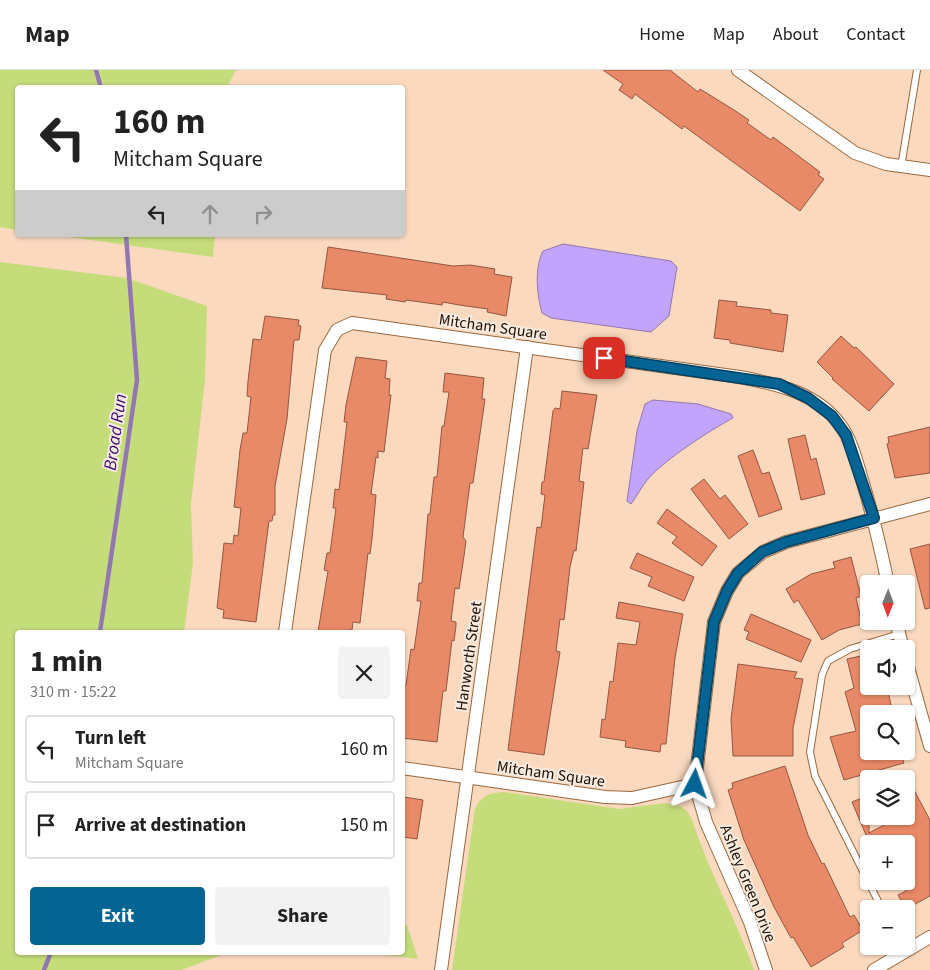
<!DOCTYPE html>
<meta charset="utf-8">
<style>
:root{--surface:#fff;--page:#f2f2f2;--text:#222;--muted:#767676;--line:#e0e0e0;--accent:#046493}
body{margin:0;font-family:"Source Sans 3",sans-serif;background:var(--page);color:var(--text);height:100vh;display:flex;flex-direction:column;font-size:19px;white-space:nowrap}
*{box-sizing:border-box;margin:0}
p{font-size:16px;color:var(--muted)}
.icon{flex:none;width:28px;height:28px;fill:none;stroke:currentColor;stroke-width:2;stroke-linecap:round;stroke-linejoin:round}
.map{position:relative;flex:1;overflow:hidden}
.sheet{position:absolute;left:15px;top:560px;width:390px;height:325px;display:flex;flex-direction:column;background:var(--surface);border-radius:5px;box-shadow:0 1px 4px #0004}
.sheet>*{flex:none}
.guide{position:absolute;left:15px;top:15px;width:390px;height:152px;border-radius:5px;box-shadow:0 1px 4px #0004;background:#fff;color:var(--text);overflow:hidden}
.needle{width:32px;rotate:181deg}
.fabs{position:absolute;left:860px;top:505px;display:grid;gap:10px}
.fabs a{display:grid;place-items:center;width:55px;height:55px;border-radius:5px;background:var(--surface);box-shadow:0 1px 4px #0004;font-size:25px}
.pin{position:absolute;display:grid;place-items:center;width:42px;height:42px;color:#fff;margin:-21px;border-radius:10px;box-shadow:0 2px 8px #0006}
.me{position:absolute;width:55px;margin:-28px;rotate:4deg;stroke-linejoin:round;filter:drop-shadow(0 0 4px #0008)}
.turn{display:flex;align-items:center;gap:18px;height:105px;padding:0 15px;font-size:22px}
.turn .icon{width:65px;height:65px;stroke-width:2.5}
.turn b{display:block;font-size:35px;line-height:42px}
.lanes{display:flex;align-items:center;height:48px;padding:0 15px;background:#0003;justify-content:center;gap:25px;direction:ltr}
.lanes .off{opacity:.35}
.round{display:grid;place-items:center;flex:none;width:52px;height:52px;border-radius:5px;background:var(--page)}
.head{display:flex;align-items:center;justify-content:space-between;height:85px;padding:0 15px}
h1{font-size:30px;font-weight:700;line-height:38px}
.button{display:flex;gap:10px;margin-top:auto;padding:10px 15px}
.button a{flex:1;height:58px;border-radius:5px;background:var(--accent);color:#fff;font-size:20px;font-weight:700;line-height:58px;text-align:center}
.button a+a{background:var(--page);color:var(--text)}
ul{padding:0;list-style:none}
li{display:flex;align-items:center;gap:15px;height:68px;margin:0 10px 8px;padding:0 5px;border:2px solid var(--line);border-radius:5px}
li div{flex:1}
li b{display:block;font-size:19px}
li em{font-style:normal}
header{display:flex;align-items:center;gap:30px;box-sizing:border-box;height:70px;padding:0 25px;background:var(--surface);border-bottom:1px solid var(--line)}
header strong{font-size:24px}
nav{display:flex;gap:28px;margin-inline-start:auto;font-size:18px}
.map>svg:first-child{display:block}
.green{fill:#c5dc7b}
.water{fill:#c3a4fc;stroke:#9377b1}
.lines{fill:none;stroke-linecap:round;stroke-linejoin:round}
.stream{stroke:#9377b1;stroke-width:4.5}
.building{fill:#e88967;stroke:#935742}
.service-casing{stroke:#99683e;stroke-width:8}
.minor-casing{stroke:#99683e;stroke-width:14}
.service{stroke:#fff;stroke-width:6}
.minor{stroke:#fff;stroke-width:12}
.route-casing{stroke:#034160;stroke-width:12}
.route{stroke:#046493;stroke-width:9}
.labels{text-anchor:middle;stroke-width:4;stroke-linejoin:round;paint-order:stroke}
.street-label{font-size:16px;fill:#220f01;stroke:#f7ebe2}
.water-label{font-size:18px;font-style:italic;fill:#3f0871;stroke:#f7ebe2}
</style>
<header>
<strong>Map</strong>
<nav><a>Home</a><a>Map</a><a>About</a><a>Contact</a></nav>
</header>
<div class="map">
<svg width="930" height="900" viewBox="0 0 930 900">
<rect width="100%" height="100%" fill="#fbd9bf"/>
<g class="green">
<path d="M 0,0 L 236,0 L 227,17 L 18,18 L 17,160 L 0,157 Z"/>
<path d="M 55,165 L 215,165 L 213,187 Z"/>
<path d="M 0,192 L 127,208 L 207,236 L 205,310 L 191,434 L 193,493 L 184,562 L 18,562 L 18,882 L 226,883 L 182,900 L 0,900 Z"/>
<path d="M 504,722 L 619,739 L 665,733 L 680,736 L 687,741 L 692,750 C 709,802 736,849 754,900 L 452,900 L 475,738 C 483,725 489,723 504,722 Z"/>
<path d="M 403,853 L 407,855 L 418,889 L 371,883 L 402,882 Z"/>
</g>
<g class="water">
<path d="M 563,174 L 671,191 L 677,197 L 669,246 L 651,262 L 551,248 L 542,243 C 537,224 534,199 543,181 Z"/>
<path d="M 653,330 L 698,334 L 731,344 L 733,348 C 712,359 664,390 648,409 C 642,416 637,426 631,434 L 627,431 L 637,361 L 645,334 Z"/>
</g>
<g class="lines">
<g class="stream">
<path d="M 96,0 L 101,18"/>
<path d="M 100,562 L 137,310 L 126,165"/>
<path d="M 44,900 L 51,882"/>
</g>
</g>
<g class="building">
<path d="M 603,0 L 670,0 L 698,22 L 700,19 L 734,40 L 749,50 L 747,53 L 771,70 L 773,67 L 820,102 L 818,105 L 824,109 L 800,141 L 684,56 L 682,59 L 635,24 L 632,29 L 619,20 L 623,14 Z"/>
<path d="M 328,177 L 453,196 L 470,195 L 495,199 L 494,204 L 512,207 L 506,246 L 487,242 L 488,239 L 459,235 L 443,232 L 442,235 L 406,230 L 405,232 L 386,229 L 387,225 L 322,218 Z"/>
<path d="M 719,230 L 737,232 L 736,236 L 771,240 L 771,243 L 788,245 L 783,282 L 730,273 L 730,270 L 714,268 Z"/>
<path d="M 265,246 L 299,250 L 298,255 L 301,256 L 299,270 L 294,270 L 287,349 L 275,416 L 275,445 L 273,445 L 272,451 L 269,451 L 256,552 L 223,548 L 224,540 L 217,538 L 224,473 L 233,474 L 234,465 L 238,466 L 241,438 L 234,437 L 240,380 L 243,363 L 247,363 L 251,327 L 247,326 L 248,311 L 253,269 L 261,270 Z"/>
<path d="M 841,266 L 854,278 L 856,277 L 894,314 L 869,341 L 832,309 L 833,308 L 817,292 Z"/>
<path d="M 356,287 L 387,291 L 385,308 L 390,309 L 389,325 L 391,325 L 384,382 L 378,381 L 378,388 L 376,387 L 371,424 L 376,425 L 372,469 L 370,484 L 368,483 L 360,553 L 353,552 L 352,560 L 348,560 L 348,562 L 318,562 L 328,501 L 324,500 L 327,483 L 330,483 L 336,438 L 333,438 L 335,419 L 339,420 L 347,352 L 344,352 L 346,335 Z"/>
<path d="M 445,303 L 484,308 L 482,329 L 485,329 L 473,413 L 470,413 L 463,467 L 466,471 L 464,486 L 459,519 L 455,518 L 451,551 L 456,552 L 456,556 L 454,571 L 452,570 L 446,621 L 443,621 L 437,672 L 402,668 L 402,623 L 404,615 L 406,615 L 411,579 L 414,580 L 421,531 L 417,531 L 419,513 L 422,513 L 428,444 L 430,444 L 434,407 L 437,407 L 442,356 L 444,356 L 449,322 L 443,322 Z"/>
<path d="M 562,321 L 597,325 L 588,379 L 583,378 L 579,411 L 584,412 L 576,481 L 574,480 L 570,497 L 564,550 L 560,549 L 556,581 L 560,582 L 544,685 L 508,680 L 537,457 L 541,458 L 545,425 L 541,424 L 542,412 L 544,412 L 553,341 L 555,338 L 560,339 Z"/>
<path d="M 930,357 L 930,403 L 895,408 L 887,374 L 889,373 L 888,367 Z"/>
<path d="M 805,365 L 811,390 L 816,388 L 825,424 L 801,430 L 788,369 Z"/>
<path d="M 753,380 L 762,404 L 769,402 L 782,439 L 759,447 L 738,386 Z"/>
<path d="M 704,409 L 720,429 L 725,425 L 748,454 L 729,469 L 691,419 Z"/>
<path d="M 667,439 L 717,476 L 702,496 L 672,473 L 677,467 L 657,453 Z"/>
<path d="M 930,474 L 930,538 L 925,539 L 910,479 Z"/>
<path d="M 637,483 L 694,507 L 684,531 L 648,516 L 652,507 L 630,498 Z"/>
<path d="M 851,487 L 861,526 L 856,528 L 862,554 L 839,560 L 822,570 L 798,530 L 794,533 L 786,519 L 811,504 L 835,498 L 833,492 Z"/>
<path d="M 619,532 L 683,544 L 675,588 L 666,674 L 661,674 L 660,682 L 625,677 L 626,671 L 600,667 L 602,649 L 605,650 L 610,611 L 613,612 L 618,573 L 636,575 L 640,552 L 616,548 Z"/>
<path d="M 751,544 L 811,570 L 801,592 L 746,569 L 749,562 L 744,560 Z"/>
<path d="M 865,585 L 869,602 L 869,616 L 887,616 L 891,635 L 869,640 L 869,681 L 900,681 L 904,693 L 844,710 L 830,667 L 856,661 L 845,622 L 854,618 L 847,589 Z"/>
<path d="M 738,594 L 797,602 L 794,608 L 803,609 L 793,658 L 793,686 L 733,686 L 731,649 Z"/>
<path d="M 785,696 L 808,765 L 822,794 L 824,793 L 850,847 L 854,845 L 863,860 L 842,873 L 844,877 L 811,897 L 793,867 L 791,868 L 774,837 L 744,770 L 728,720 L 733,718 L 732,713 Z"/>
<path d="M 906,705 L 930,750 L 930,826 L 906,839 L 898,825 L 906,821 L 906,774 L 900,774 L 898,769 L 888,774 L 871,774 L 869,769 L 869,772 L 852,732 L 869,725 L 869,763 L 901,746 L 906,746 Z"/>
<path d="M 404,727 L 423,730 L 417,769 L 402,767 Z"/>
</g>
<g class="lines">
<g class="service-casing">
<g id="service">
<path d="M 901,97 L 917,0"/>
<path d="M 882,839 L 815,706 L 810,682 L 822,605 L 828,591 L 850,579 L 899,564"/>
</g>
</g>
<g class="minor-casing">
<g id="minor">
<path d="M 738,0 L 855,83 L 886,94 L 930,100"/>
<path d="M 896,551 L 903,579"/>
<path d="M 285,562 L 325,280 L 337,260 L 352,253 L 740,307 C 777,314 818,323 841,356 C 853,373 857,394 863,413 C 873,446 881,480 888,514"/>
<path d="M 906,590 L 930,676"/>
<path d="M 402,698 L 605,727 L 632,728 L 695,714"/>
<path d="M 441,900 L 527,277"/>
<path d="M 766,900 L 750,852 L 706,752 L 695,714 L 714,552 L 727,521 L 738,503 L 763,482 L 786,472 L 930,434"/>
<path d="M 874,900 L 930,867"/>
</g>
</g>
<use href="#service" class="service"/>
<use href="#minor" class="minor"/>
</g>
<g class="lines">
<g class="route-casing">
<path id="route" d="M 604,288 L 779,314 L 808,328 L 832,346 L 846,365 L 874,448 L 786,472 L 762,482 L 738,503 L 727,521 L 714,552 L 695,714"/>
</g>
<use href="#route" class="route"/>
</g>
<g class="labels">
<g class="street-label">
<text transform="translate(493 256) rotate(8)" y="6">Mitcham Square</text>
<text transform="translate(468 586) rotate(-82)" y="6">Hanworth Street</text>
<text transform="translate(551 703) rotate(8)" y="6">Mitcham Square</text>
<text transform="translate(749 813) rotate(68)" y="6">Ashley Green Drive</text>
</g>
<g class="water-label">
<text transform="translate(115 362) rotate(-82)" y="6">Broad Run</text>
</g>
</g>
</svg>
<div class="fabs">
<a><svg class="needle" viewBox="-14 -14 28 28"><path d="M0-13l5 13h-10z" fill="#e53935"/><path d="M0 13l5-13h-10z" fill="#767676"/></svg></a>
<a><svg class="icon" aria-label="sound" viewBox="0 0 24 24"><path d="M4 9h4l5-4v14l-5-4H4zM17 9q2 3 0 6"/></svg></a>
<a><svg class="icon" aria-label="search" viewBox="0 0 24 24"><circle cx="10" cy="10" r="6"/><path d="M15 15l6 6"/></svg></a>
<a><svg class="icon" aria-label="layers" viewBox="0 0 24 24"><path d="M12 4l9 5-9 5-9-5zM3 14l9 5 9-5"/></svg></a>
<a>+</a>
<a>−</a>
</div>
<div class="pin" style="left:604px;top:288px;background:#d93025"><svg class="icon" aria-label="arrive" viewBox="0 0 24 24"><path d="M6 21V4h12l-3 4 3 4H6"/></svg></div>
<svg class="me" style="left:695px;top:714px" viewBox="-20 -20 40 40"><path d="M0-17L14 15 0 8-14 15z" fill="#046493" stroke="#fff" stroke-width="4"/></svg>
<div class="guide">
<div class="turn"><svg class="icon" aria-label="left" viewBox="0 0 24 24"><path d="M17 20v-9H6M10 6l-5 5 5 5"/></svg><div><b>160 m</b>Mitcham Square</div></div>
<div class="lanes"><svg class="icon" aria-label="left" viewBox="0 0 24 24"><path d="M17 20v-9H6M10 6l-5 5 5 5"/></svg><svg class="icon off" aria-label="ahead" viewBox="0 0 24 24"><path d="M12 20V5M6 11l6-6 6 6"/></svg><svg class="icon off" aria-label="right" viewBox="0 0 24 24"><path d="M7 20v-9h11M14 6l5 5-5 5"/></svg></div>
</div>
<section class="sheet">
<div class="head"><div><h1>1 min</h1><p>310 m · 15:22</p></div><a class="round"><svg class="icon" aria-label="close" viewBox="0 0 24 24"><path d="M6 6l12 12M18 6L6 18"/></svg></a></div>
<ul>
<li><svg class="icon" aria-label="left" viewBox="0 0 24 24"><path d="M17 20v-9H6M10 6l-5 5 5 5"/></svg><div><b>Turn left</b><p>Mitcham Square</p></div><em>160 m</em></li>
<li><svg class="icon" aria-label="arrive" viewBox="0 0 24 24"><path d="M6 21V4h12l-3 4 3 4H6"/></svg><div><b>Arrive at destination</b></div><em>150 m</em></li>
</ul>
<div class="button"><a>Exit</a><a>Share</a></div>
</section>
</div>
